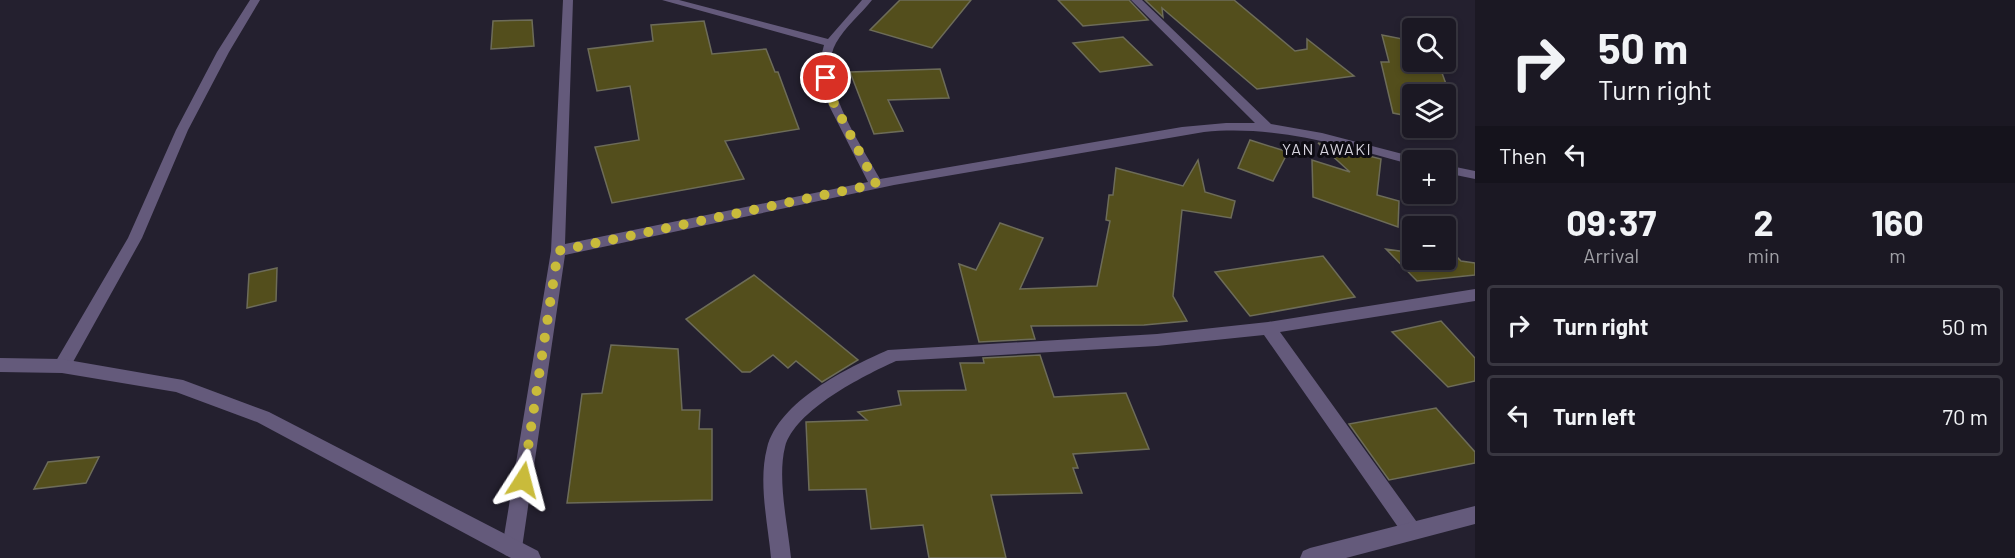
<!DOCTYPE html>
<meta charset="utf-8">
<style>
:root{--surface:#1b1823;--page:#282530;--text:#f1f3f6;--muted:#a0a0a6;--line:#393741}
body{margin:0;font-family:Barlow,sans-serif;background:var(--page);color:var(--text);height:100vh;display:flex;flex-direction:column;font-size:22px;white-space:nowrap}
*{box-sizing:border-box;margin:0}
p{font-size:20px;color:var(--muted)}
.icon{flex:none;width:33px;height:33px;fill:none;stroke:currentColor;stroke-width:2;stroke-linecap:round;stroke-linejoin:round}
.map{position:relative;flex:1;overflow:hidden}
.sheet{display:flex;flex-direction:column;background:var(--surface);width:540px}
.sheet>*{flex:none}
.banner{background:#1b1823;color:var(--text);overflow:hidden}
.tools{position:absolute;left:1402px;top:18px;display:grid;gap:12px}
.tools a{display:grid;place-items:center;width:54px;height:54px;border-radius:6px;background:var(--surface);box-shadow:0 3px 9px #0003,0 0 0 2px var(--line);font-size:30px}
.pin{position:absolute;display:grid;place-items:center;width:51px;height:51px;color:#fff;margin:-26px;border:3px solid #fff;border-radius:50%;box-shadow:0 2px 6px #0007}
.me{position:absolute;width:66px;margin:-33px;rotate:9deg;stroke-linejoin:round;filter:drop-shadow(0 0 4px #0008)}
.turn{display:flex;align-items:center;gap:21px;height:126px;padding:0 24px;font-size:27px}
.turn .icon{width:78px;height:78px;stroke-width:2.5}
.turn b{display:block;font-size:42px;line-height:51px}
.then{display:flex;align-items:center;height:57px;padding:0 24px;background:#0003;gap:12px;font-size:22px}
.eta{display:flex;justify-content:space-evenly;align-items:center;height:102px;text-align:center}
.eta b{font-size:36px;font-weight:700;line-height:42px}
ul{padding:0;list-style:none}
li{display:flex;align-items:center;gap:18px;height:81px;margin:0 12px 9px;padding:0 12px;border:3px solid var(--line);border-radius:6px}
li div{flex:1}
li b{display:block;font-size:22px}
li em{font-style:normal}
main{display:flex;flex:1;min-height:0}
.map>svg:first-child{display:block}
.building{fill:#534e1c;stroke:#6d6c59;stroke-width:1.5}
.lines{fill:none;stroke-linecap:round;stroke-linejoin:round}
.minor{fill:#645a7b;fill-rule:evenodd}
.tertiary{fill:#645a7b;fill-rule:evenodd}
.route{stroke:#c9bb3b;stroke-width:10;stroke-dasharray:0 18}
.labels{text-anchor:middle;stroke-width:6;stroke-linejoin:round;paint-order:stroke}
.neighbourhood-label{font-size:16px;letter-spacing:1.5px;fill:#d6d3dd;stroke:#0d0b12}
</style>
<main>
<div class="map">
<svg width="1475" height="558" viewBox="0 0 1475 558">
<rect width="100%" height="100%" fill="#24202f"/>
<g class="building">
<path d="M 900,0 L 971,0 L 932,48 L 870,30 Z"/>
<path d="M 1058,0 L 1129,0 L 1148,20 L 1083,26 Z"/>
<path d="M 1145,0 L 1234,0 L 1295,51 L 1307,49 L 1307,39 L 1354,76 L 1257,89 L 1162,8 L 1163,17 Z"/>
<path d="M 532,20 L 534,46 L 491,49 L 493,21 Z"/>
<path d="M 704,21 L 712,54 L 766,49 L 775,72 L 778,72 L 799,129 L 725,141 L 744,179 L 612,203 L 595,147 L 639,140 L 630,86 L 597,91 L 588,49 L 653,41 L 651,25 Z"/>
<path d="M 1382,35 L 1413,41 L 1413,62 L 1438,62 L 1450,95 L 1448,95 L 1457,126 L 1446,124 L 1446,94 L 1413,94 L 1413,117 L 1393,113 L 1381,62 L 1389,62 Z"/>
<path d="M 1123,37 L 1152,65 L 1100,72 L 1073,43 Z"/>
<path d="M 940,69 L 949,98 L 888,100 L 903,131 L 874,134 L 850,72 Z"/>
<path d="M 1250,140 L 1288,152 L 1273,181 L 1238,168 Z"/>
<path d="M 1318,143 L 1381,159 L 1377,195 L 1399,201 L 1398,227 L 1313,197 L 1312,160 L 1350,172 Z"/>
<path d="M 1198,160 L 1205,192 L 1235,201 L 1231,218 L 1182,210 L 1173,296 L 1187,321 L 1144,325 L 1031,326 L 1035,339 L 979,342 L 959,264 L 976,270 L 1000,223 L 1043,238 L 1020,289 L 1097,286 L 1110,221 L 1106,220 L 1109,195 L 1113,195 L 1116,168 L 1183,186 Z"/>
<path d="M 1446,246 L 1461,261 L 1475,263 L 1475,275 L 1417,281 L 1386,249 L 1413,253 L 1413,260 L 1446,260 Z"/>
<path d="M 1323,256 L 1355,297 L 1250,316 L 1215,272 Z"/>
<path d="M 277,268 L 276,301 L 247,308 L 249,274 Z"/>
<path d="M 754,275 L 829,336 L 858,360 L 822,382 L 796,361 L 788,368 L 773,355 L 750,372 L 742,372 L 686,319 Z"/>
<path d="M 1441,321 L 1475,358 L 1475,381 L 1448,387 L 1392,332 Z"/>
<path d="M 611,345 L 678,349 L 682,410 L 700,410 L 699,429 L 712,429 L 712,500 L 567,503 L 582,394 L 602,393 Z"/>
<path d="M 1040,355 L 1054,397 L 1126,393 L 1149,449 L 1073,454 L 1078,468 L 1073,468 L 1082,493 L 991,495 L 1006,558 L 929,558 L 923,525 L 871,529 L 866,489 L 809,490 L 806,422 L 867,420 L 858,412 L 901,405 L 898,391 L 966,390 L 960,363 L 984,363 L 983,358 Z"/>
<path d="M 1436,408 L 1475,452 L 1475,463 L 1389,480 L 1349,424 Z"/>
<path d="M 99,457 L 86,483 L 34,489 L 48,462 Z"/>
</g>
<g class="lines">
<g class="minor">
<path d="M 250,0 L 260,0 L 229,52 L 188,130 L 142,238 L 68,371 L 62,373 L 56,371 L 54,366 L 56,361 L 128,238 L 176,130 L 217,52 Z"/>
<path d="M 563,0 L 573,0 L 565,244 L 868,182 L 821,90 L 819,65 L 824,45 L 662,0 L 679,0 L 828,39 L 862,0 L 872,0 C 861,14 845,27 836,43 C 815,80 862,146 880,179 L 1182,127 L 1226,123 L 1255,123 L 1131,0 L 1142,0 L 1271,124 L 1322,133 L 1418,158 L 1419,160 L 1413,160 L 1413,165 C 1342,146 1279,125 1204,132 L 894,185 L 565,255 L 522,548 L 519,555 L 512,557 L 505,555 L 502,548 L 551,251 Z"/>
<path d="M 1446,165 L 1475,171 L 1475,179 L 1446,173 Z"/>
<path d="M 1475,289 L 1475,301 L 1280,332 L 1419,525 L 1422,531 L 1419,537 L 1412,540 L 1405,537 L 1264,335 L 1157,346 L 896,361 C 863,376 795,410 785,447 C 777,479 788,526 791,558 L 771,558 C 768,524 758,482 767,448 C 779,401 847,368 888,350 L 1157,334 L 1268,322 Z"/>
</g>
<g class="tertiary">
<path d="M 0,358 L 62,359 L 183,380 L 269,412 L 538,551 L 541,558 L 511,558 L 257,422 L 176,392 L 62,373 L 0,372 Z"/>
<path d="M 1475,506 L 1475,524 L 1346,558 L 1300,558 L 1303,551 L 1310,548 Z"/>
</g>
</g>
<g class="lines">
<path class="route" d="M 523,480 L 558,251 L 876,184 L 827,90 L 826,78"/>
</g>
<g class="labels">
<g class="neighbourhood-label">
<text x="1327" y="155">YAN AWAKI</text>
</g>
</g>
</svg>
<div class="tools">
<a><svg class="icon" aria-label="search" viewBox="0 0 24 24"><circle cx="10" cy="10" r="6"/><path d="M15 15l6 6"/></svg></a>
<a><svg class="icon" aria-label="layers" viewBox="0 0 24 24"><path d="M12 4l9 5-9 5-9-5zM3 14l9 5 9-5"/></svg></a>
<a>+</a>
<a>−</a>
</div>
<div class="pin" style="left:826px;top:78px;background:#d93025"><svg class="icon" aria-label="arrive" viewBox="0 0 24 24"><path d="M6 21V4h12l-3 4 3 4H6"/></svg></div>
<svg class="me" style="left:523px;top:480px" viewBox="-20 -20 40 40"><path d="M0-17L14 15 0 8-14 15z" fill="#c9bb3b" stroke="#fff" stroke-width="4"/></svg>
</div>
<section class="sheet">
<div class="banner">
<div class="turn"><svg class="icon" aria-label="right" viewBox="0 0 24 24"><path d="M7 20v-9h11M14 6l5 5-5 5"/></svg><div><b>50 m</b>Turn right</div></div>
<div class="then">Then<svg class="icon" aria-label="left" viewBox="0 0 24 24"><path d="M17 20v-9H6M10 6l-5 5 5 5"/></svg></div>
</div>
<div class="eta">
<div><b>09:37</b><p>Arrival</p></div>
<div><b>2</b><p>min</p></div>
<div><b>160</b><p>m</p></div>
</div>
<ul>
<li><svg class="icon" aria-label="right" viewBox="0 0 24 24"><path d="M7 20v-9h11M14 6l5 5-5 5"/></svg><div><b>Turn right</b></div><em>50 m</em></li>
<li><svg class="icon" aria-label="left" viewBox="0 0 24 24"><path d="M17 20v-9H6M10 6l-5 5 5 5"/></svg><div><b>Turn left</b></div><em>70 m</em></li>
</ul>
</section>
</main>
